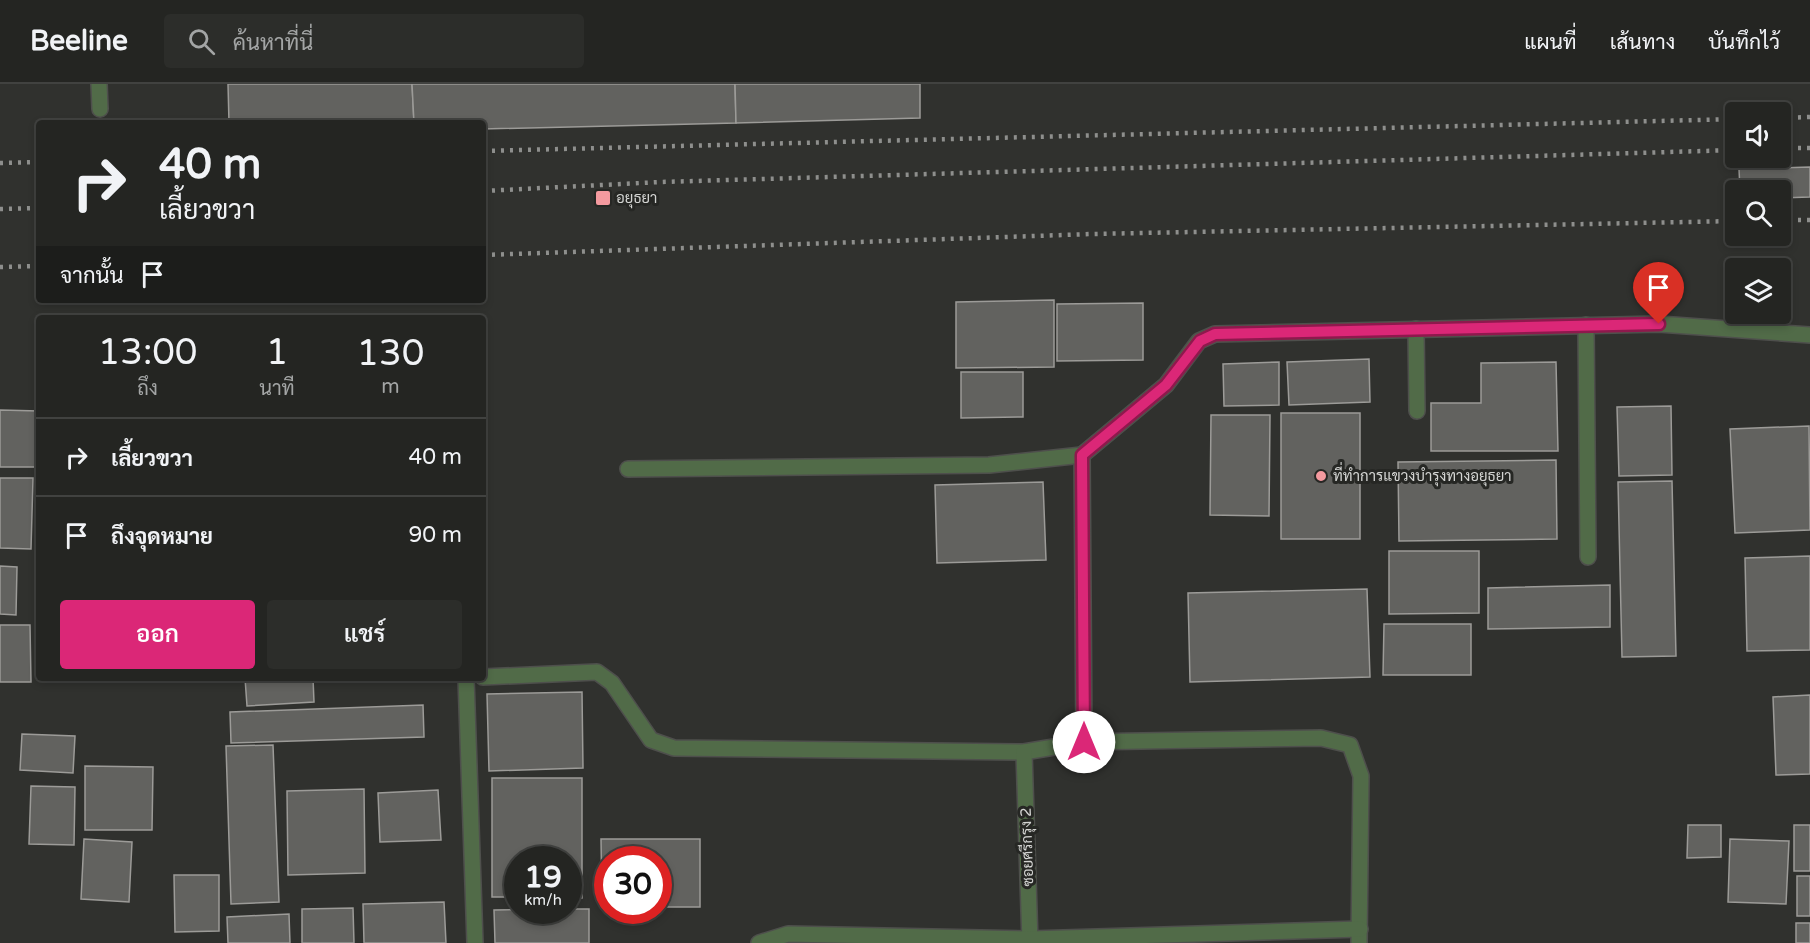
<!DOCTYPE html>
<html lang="th">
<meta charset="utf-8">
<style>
:root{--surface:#242522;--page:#2c2d2a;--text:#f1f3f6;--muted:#a3a5a5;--line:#414240;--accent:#db2777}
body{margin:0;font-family:"Varela Round",Sarabun,sans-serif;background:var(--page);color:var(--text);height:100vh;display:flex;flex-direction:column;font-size:22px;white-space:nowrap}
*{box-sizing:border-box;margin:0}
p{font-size:20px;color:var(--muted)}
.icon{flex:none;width:33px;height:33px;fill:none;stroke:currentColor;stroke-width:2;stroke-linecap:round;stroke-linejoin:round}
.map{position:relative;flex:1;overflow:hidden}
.details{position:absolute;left:36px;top:231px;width:450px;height:366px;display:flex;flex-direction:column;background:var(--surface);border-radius:6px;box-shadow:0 3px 9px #0003,0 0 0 2px var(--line)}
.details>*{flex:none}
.hud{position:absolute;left:36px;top:36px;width:450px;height:183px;border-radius:6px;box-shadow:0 3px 9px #0003,0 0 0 2px var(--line);background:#242522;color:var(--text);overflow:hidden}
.fabs{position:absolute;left:1725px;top:18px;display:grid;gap:12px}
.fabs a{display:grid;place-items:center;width:66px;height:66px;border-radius:6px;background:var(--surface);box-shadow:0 3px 9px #0003,0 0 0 2px var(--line);font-size:30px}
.speed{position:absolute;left:504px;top:762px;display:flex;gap:12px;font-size:30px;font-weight:700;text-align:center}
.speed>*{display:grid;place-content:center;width:78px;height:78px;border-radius:50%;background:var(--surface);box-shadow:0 3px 9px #0003,0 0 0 2px var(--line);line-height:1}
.speed small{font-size:15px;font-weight:400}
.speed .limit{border:9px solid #d22;background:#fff;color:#111}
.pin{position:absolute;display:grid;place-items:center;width:51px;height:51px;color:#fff;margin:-62px -26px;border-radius:50% 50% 50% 0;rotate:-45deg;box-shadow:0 0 6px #0007}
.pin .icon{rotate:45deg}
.me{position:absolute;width:66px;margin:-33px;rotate:0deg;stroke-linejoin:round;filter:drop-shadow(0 0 4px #0008)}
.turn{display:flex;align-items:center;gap:21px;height:126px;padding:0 24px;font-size:27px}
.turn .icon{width:78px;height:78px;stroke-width:2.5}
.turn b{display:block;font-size:42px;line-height:51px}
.then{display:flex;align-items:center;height:57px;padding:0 24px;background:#0003;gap:12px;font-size:22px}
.eta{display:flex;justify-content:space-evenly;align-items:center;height:102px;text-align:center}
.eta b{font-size:36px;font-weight:600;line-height:42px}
.button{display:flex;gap:12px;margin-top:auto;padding:12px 24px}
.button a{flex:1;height:69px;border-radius:6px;background:var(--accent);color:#fff;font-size:24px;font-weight:600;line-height:69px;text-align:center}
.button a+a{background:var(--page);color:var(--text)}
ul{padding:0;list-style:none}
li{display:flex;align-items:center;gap:18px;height:78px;padding:0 24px;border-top:2px solid var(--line)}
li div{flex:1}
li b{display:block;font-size:22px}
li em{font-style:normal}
header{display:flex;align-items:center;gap:36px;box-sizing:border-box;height:84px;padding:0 30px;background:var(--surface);border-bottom:2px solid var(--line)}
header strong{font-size:28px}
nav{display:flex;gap:33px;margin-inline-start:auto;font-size:21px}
.search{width:420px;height:54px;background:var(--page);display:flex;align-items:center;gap:15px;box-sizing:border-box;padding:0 21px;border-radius:6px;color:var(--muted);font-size:22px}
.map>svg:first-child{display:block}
.building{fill:#62625f;stroke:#9c9b98;stroke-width:1.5}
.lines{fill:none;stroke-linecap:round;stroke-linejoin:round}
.lane-casing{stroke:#4e4f4c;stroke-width:18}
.street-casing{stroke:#4e4f4c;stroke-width:18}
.lane{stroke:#516b48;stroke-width:15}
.street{stroke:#516b48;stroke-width:15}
.rail{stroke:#8e8f8d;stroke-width:4.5;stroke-dasharray:3 6;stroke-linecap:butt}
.route-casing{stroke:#8e194d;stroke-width:15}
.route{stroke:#db2777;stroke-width:10}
.poi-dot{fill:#f49a9f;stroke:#262724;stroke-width:2}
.labels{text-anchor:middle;stroke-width:6;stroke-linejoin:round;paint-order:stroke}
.poi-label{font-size:15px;fill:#d4d5d3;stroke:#262724;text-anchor:start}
.street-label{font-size:15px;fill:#d4d5d3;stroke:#262724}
</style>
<header>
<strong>Beeline</strong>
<div class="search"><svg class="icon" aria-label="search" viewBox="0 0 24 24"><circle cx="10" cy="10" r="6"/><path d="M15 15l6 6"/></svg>ค้นหาที่นี่</div>
<nav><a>แผนที่</a><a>เส้นทาง</a><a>บันทึกไว้</a></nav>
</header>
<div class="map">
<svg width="1810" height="859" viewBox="0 0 1810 859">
<rect width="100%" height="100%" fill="#30312e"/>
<g class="building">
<path d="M 228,0 L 412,0 L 414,39 L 229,39 Z"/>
<path d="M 412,0 L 735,0 L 736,39 L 483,45 L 483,39 L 414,39 Z"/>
<path d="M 735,0 L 920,0 L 920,34 L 736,39 Z"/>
<path d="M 1810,83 L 1810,113 L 1780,114 L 1780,106 L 1740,106 L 1739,85 Z"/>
<path d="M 1054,216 L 1054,283 L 956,284 L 956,218 Z"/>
<path d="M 1143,219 L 1143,276 L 1057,277 L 1057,220 Z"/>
<path d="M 1369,275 L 1370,318 L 1289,321 L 1287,278 Z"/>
<path d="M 1279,278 L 1279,321 L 1224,322 L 1223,280 Z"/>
<path d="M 1556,278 L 1558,367 L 1431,367 L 1431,319 L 1481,319 L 1481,279 Z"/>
<path d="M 961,288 L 1023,288 L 1023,333 L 961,334 Z"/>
<path d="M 1671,322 L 1672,391 L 1619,392 L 1617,323 Z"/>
<path d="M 0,326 L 39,327 L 39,383 L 0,383 Z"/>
<rect x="1281" y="329" width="79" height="126"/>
<path d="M 1211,331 L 1270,331 L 1269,432 L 1210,431 Z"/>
<path d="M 1809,342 L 1810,446 L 1735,449 L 1730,345 Z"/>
<path d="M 1556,376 L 1557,455 L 1399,457 L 1398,378 Z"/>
<path d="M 0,394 L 33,394 L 31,465 L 0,464 Z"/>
<path d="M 1672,397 L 1676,572 L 1622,573 L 1618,398 Z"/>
<path d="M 1043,398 L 1046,476 L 937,479 L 935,401 Z"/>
<path d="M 1389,467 L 1479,467 L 1479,529 L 1389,530 Z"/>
<path d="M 1810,472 L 1810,566 L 1747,567 L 1745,474 Z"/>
<path d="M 0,482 L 17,483 L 16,531 L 0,530 Z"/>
<path d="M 1610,501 L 1610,543 L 1488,545 L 1488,504 Z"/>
<path d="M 1367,505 L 1370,593 L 1190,598 L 1188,509 Z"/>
<path d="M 1384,540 L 1471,540 L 1471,591 L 1383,591 Z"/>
<path d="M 0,541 L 30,541 L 31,598 L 0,598 Z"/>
<path d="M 245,594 L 313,594 L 314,618 L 247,622 Z"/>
<path d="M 582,608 L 583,684 L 489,687 L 487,610 Z"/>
<path d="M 1810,611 L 1810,690 L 1776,691 L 1773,613 Z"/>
<path d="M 423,621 L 424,653 L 231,659 L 230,628 Z"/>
<path d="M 22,650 L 75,652 L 73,689 L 20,686 Z"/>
<path d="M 273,661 L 279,818 L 231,820 L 226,662 Z"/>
<path d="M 85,682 L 153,683 L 152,746 L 85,746 Z"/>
<path d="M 492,694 L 582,694 L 582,814 L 568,814 L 568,776 L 518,776 L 518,813 L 492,813 Z"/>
<path d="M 31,702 L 75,703 L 74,761 L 29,760 Z"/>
<path d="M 364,705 L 365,789 L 288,791 L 287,707 Z"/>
<path d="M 438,706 L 441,756 L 380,758 L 378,709 Z"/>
<path d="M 1688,741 L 1721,741 L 1721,773 L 1687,774 Z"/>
<rect x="1794" y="741" width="16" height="46"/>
<path d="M 84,755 L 132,758 L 129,818 L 81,815 Z"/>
<path d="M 601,755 L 700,755 L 700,823 L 658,823 L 658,776 L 608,776 L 608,823 L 602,823 Z"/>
<path d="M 1730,755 L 1789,757 L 1786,820 L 1728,818 Z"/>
<path d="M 174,791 L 219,791 L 219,847 L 175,848 Z"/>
<rect x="1797" y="792" width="13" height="40"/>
<path d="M 444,818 L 446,859 L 364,859 L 363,820 Z"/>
<path d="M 353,824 L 354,859 L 302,859 L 302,825 Z"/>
<path d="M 568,825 L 589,825 L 589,859 L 495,859 L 494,826 Z"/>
<path d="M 289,830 L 290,859 L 228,859 L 227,833 Z"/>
<rect x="1796" y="839" width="14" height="20"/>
</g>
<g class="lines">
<g class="lane-casing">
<g id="lane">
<path d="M 99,0 L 100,25"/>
<path d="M 1586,241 L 1588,473"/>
<path d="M 1416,245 L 1417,327"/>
<path d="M 628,385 L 989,381 L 1082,371"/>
</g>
</g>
<g class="street-casing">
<g id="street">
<path d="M 483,593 L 597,588 L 612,599 L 651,656 L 674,664 L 1024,668 L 1084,658 L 1321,654 L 1350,661 L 1361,692 L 1359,859"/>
<path d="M 466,594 L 475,859"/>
<path d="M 1084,658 L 1082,371 L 1166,301 L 1199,257 L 1215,250 L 1659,240 L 1810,251"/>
<path d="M 1024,668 L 1030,859"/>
<path d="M 759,859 L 788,850 L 1030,855 L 1360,845"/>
</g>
</g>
<use href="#lane" class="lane"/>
<use href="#street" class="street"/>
<g class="rail">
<path d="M 1780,34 L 1810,33"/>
<path d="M 1780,64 L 1810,64"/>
<path d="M 483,67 L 1736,35"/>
<path d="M 0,79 L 39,78"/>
<path d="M 483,107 L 661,98 L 1736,66"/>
<path d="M 0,125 L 39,124"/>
<path d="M 1780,136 L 1810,136"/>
<path d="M 483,171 L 1092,150 L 1736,137"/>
<path d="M 0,183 L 39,182"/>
</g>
</g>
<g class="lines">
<g class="route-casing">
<path id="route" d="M 1084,658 L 1082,371 L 1166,301 L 1200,257 L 1215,250 L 1659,240"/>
</g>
<use href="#route" class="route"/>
</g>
<g class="poi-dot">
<rect x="595" y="106" width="16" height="16" rx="3"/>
<circle cx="1321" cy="392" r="6"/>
</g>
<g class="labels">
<g class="poi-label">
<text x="616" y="119">อยุธยา</text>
<text x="1333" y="397">ที่ทำการแขวงบำรุงทางอยุธยา</text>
</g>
<g class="street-label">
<text transform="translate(1027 763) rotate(-92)" y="5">ซอยศรีกรุง 2</text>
</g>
</g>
</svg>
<div class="fabs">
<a><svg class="icon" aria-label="sound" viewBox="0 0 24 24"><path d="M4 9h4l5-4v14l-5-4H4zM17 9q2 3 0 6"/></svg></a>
<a><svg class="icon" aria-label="search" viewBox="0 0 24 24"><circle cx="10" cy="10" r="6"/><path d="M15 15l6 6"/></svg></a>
<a><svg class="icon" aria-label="layers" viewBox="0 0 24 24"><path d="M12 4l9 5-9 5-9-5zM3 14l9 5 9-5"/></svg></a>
</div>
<div class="speed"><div>19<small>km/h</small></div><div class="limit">30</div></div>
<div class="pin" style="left:1659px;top:240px;background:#d93025"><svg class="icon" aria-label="arrive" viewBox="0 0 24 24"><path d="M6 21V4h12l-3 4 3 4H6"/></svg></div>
<svg class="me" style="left:1084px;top:658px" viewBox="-20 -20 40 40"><circle r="19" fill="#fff"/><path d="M0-13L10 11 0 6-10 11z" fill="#db2777"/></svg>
<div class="hud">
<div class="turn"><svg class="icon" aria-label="right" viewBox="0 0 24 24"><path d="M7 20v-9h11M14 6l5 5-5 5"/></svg><div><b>40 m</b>เลี้ยวขวา</div></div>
<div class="then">จากนั้น<svg class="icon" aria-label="arrive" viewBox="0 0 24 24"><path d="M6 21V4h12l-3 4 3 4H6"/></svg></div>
</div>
<section class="details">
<div class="eta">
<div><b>13:00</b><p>ถึง</p></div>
<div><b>1</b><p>นาที</p></div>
<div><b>130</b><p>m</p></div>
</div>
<ul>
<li><svg class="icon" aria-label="right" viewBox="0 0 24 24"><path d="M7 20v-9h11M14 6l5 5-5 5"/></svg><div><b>เลี้ยวขวา</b></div><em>40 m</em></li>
<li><svg class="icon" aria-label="arrive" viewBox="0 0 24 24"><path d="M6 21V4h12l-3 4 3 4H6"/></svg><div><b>ถึงจุดหมาย</b></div><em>90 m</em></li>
</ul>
<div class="button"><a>ออก</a><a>แชร์</a></div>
</section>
</div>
